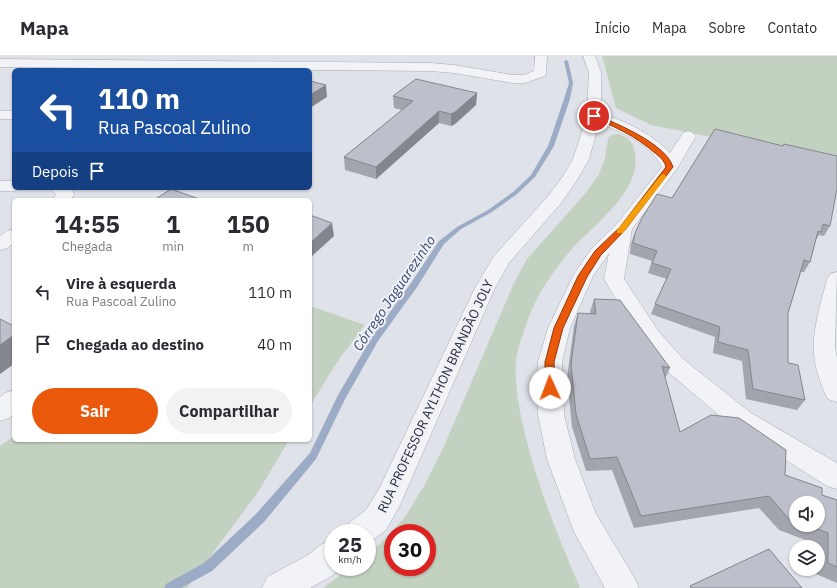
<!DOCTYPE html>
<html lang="pt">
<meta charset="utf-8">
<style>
:root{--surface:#fff;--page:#f2f2f3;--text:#2b2b33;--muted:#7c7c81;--line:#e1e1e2;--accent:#ea580c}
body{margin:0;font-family:"IBM Plex Sans",sans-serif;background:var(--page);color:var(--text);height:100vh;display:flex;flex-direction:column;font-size:15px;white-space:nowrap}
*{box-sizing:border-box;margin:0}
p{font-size:13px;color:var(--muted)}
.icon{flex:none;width:22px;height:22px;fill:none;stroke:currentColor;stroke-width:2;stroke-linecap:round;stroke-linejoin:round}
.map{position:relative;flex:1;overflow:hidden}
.details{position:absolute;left:12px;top:142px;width:300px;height:244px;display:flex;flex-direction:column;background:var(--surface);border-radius:6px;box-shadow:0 1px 3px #0004}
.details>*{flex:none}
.hud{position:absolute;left:12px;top:12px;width:300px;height:122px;border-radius:6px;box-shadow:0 1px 3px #0004;background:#1a4fa0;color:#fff;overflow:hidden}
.tools{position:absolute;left:789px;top:440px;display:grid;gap:8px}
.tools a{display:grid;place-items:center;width:36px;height:36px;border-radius:50%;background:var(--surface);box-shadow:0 1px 3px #0004;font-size:20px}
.speed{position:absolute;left:324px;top:468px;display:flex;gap:8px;font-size:20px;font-weight:700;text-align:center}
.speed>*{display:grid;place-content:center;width:52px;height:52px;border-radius:50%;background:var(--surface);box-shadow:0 1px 3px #0004;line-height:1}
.speed small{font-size:10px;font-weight:400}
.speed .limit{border:6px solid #d22;background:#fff;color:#111}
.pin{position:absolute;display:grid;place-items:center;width:34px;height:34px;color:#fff;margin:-17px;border:2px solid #fff;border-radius:50%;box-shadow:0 1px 4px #0007}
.me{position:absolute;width:44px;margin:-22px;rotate:358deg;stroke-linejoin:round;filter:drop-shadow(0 0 3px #0008)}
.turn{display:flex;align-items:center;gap:14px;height:84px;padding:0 20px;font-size:18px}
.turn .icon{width:52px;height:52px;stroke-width:2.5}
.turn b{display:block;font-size:28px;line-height:34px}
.then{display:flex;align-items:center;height:38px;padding:0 20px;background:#0003;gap:8px;font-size:15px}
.eta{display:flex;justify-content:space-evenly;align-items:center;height:68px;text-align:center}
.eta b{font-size:24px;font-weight:800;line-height:28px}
.primary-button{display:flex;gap:8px;margin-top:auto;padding:8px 20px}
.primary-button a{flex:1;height:46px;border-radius:24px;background:var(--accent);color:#fff;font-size:16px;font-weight:800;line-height:46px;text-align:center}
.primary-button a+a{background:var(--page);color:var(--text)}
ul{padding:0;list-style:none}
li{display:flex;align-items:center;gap:12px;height:52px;padding:0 20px}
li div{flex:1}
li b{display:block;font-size:15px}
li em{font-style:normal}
header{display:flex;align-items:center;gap:24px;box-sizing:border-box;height:56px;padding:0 20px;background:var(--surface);border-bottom:1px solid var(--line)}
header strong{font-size:19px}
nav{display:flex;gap:22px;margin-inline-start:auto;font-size:14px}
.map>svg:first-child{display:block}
.green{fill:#c3d1c1;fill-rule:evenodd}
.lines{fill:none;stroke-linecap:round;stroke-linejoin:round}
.stream{fill:#9cabc6;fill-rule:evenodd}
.minor-casing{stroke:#a8acb5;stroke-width:1}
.tertiary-casing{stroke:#a8acb5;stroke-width:1}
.minor{fill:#f2f3f6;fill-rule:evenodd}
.tertiary{fill:#f2f3f6;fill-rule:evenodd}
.wall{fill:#a3a5ae;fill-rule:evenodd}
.shaded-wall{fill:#84868d}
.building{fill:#bdc0ca;stroke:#84868d}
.route{fill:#ea580c;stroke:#983908}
.slow{fill:#f59e0b}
.labels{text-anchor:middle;stroke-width:4;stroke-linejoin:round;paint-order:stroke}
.street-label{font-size:13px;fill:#292e3e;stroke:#eff1f5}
.water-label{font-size:14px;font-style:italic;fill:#354870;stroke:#eff1f5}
</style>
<header>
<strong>Mapa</strong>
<nav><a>Início</a><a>Mapa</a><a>Sobre</a><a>Contato</a></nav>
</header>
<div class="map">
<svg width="837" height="532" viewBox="0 0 837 532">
<rect width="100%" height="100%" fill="#dfe2e8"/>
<g class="green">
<path d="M 602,0 L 837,0 L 837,106 L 651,69 L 616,52 Z"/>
<path d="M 618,78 C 629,81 633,86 635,97 C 642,135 594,168 571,194 C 557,211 543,229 534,249 C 528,262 518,290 516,304 C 514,332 521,362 528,390 C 541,439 560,485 580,532 L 323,532 L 351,511 L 367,511 L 367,498 L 381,487 L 405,461 L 424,430 L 444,390 L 514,227 L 527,203 L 584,139 L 598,120 L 605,103 L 608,82 L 611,79 ZM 393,477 L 427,477 L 427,511 L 393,511 Z"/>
<path d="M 310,250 L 365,269 L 339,303 L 310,350 Z"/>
<path d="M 14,380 L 14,384 L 289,384 L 258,436 L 187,532 L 0,532 L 0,390 Z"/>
</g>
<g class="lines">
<path class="stream" d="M 566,4 L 568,5 L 573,27 L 570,43 L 554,90 L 535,121 L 517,138 L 492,156 L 461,173 L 444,188 L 417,231 L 378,285 L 345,343 L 316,403 L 264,466 L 212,515 L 181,532 L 164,532 L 166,528 L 204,507 L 256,458 L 310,397 L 338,339 L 372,281 L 411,227 L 439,185 L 457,171 L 488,154 L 513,136 L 531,119 L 548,90 L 564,43 L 569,27 L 564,5 Z"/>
<g class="minor-casing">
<g id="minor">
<path d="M 535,0 L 547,0 L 546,17 L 545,20 L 525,27 L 513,27 L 454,17 L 430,15 L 0,11 L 0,3 L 430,7 L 454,9 L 513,19 L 523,19 L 534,15 Z"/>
<rect x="0" y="55" width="14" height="8"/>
<path d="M 594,56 C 621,62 651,77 670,97 L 683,77 L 688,75 L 693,77 L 696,80 L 678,111 L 632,173 L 624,223 L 659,276 L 683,303 L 751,357 L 837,407 L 837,433 L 827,430 L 733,371 L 667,315 L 643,288 L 604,223 L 609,197 L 593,220 L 570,272 L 562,306 L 564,359 L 575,403 L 596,458 L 634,521 L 639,532 L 605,532 L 574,476 L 547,403 L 538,359 L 538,306 L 548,272 L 573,220 L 591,193 L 616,169 L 662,111 C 649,85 614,73 589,63 L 587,60 L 589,57 Z"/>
<path d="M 0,125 L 14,125 L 14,132 L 21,132 L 14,135 L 0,135 Z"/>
<path d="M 50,132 L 71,132 L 74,138 L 71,144 L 53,144 L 56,138 Z"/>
<path d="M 14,173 L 14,187 L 7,192 L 0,194 L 0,180 L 7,175 Z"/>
<path d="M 837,216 L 835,291 L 837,302 L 837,346 L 828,343 C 804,296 815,271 827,223 L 830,218 Z"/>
<path d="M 14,334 L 14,358 L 9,362 L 0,365 L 0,341 L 5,337 Z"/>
</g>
</g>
<g class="tertiary-casing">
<g id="tertiary">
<path d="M 583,0 L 595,0 L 601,16 L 601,60 L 589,103 L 579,121 L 561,147 L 509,207 L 495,232 L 399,451 L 386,474 L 367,488 L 367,477 L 345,477 L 349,467 L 366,454 L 379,433 L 475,232 L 494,200 L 549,139 L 563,120 L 573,103 L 587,60 L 589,16 Z"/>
<path d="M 333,484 L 333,511 L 342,511 L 330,521 L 310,532 L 262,532 L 267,521 L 308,499 L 322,488 Z"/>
</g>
</g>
<use href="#minor" class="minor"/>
<use href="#tertiary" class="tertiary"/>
</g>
<g class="wall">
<path d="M 477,37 L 476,49 L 455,68 L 451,70 L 439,67 L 376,123 L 345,114 L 344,101 L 402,54 L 394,52 L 393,40 Z"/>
<path d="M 715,73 L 830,170 L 824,180 L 819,179 L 816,184 L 810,206 L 804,216 L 801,216 L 788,257 L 788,307 L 805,344 L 797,354 L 746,343 L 742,305 L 713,297 L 715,281 L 651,258 L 655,248 L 667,223 L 648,217 L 652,205 L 630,198 L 631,187 L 635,177 L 672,142 Z"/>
<path d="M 594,243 L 670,312 L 665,323 L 680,376 L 785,419 L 822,439 L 837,444 L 837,527 L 816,518 L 816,513 L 818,513 L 818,491 L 816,491 L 816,488 L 779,474 L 759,452 L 634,472 L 612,414 L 586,415 L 572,371 L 567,322 L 574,270 L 578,257 L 590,258 L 590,256 ZM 796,447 L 818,469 L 796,469 Z"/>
</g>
<g class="shaded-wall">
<path d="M 326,29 L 327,41 L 310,52 L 310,39 Z"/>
<path d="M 477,37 L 476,49 L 455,68 L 451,70 L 451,58 Z"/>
<path d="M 439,55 L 439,67 L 376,123 L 376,111 Z"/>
<path d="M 332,167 L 334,180 L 310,202 L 310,187 Z"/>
<path d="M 14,279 L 14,308 L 0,318 L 0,289 Z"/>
</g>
<g class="building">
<path d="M 416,23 L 477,37 L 455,56 L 451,58 L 439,55 L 376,111 L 344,101 L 413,45 L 393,40 Z"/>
<path d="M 310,25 L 326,29 L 310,39 Z"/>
<path d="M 715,73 L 783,90 L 784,88 L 837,100 L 837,133 L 830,170 L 823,168 L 821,176 L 818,175 L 810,206 L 804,204 L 788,257 L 788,307 L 798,309 L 805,344 L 753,333 L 748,294 L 718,286 L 720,271 L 655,248 L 671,213 L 652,207 L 657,195 L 633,187 L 635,177 L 642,162 L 657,138 L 672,142 Z"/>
<path d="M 171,133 L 202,144 L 154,144 Z"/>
<path d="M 310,159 L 332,167 L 310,187 Z"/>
<path d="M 594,243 L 620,244 L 670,312 L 662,310 L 680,376 L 711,359 L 739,362 L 786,394 L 785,419 L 822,432 L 822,439 L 837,444 L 837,511 L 828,507 L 828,477 L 807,469 L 818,469 L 818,447 L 796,447 L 796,465 L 789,463 L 769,440 L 641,460 L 617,401 L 590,403 L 576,358 L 571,308 L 578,257 L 596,258 Z"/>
<path d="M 0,263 L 14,270 L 14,279 L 0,289 Z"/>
<path d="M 769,493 L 802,532 L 691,532 L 690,530 Z"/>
</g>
<path class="route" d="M 592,59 L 596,59 C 618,68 666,88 673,111 L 625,174 L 601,199 L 587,221 L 563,272 L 554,306 L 555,332 L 554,335 L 547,335 L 545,332 L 545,306 L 554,272 L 578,220 L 595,195 L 620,171 L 666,111 C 664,104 660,101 655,97 C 634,79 617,72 592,61 Z"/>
<path class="slow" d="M 663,118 L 667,120 L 623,177 L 617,177 L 617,174 L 661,119 Z"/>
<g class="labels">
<g class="street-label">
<text transform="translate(435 340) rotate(-65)" y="5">RUA PROFESSOR AYLTHON BRANDÃO JOLY</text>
</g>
<g class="water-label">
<text transform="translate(394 237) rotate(-56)" y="5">Córrego Jaguarezinho</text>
</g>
</g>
</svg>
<div class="tools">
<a><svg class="icon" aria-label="sound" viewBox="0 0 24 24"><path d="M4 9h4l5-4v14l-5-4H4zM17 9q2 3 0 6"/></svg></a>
<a><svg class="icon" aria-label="layers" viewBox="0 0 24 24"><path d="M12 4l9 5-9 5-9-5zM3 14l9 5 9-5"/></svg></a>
</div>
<div class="speed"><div>25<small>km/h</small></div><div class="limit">30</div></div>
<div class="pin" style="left:594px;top:60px;background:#d93025"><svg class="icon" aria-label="arrive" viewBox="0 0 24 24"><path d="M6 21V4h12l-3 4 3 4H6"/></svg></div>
<svg class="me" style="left:550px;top:332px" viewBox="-20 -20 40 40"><circle r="19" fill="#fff"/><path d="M0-13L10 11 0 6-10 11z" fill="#ea580c"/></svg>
<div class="hud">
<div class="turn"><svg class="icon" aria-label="left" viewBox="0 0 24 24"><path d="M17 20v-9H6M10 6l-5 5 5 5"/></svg><div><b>110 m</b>Rua Pascoal Zulino</div></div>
<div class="then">Depois<svg class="icon" aria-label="arrive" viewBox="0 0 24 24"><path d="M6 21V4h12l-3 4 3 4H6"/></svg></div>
</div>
<section class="details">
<div class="eta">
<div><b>14:55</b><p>Chegada</p></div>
<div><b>1</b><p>min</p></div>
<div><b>150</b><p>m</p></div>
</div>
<ul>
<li><svg class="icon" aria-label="left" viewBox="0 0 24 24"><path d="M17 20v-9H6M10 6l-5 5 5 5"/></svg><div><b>Vire à esquerda</b><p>Rua Pascoal Zulino</p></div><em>110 m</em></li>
<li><svg class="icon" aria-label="arrive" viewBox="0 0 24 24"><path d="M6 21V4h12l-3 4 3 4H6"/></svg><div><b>Chegada ao destino</b></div><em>40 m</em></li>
</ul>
<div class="primary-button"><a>Sair</a><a>Compartilhar</a></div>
</section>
</div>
